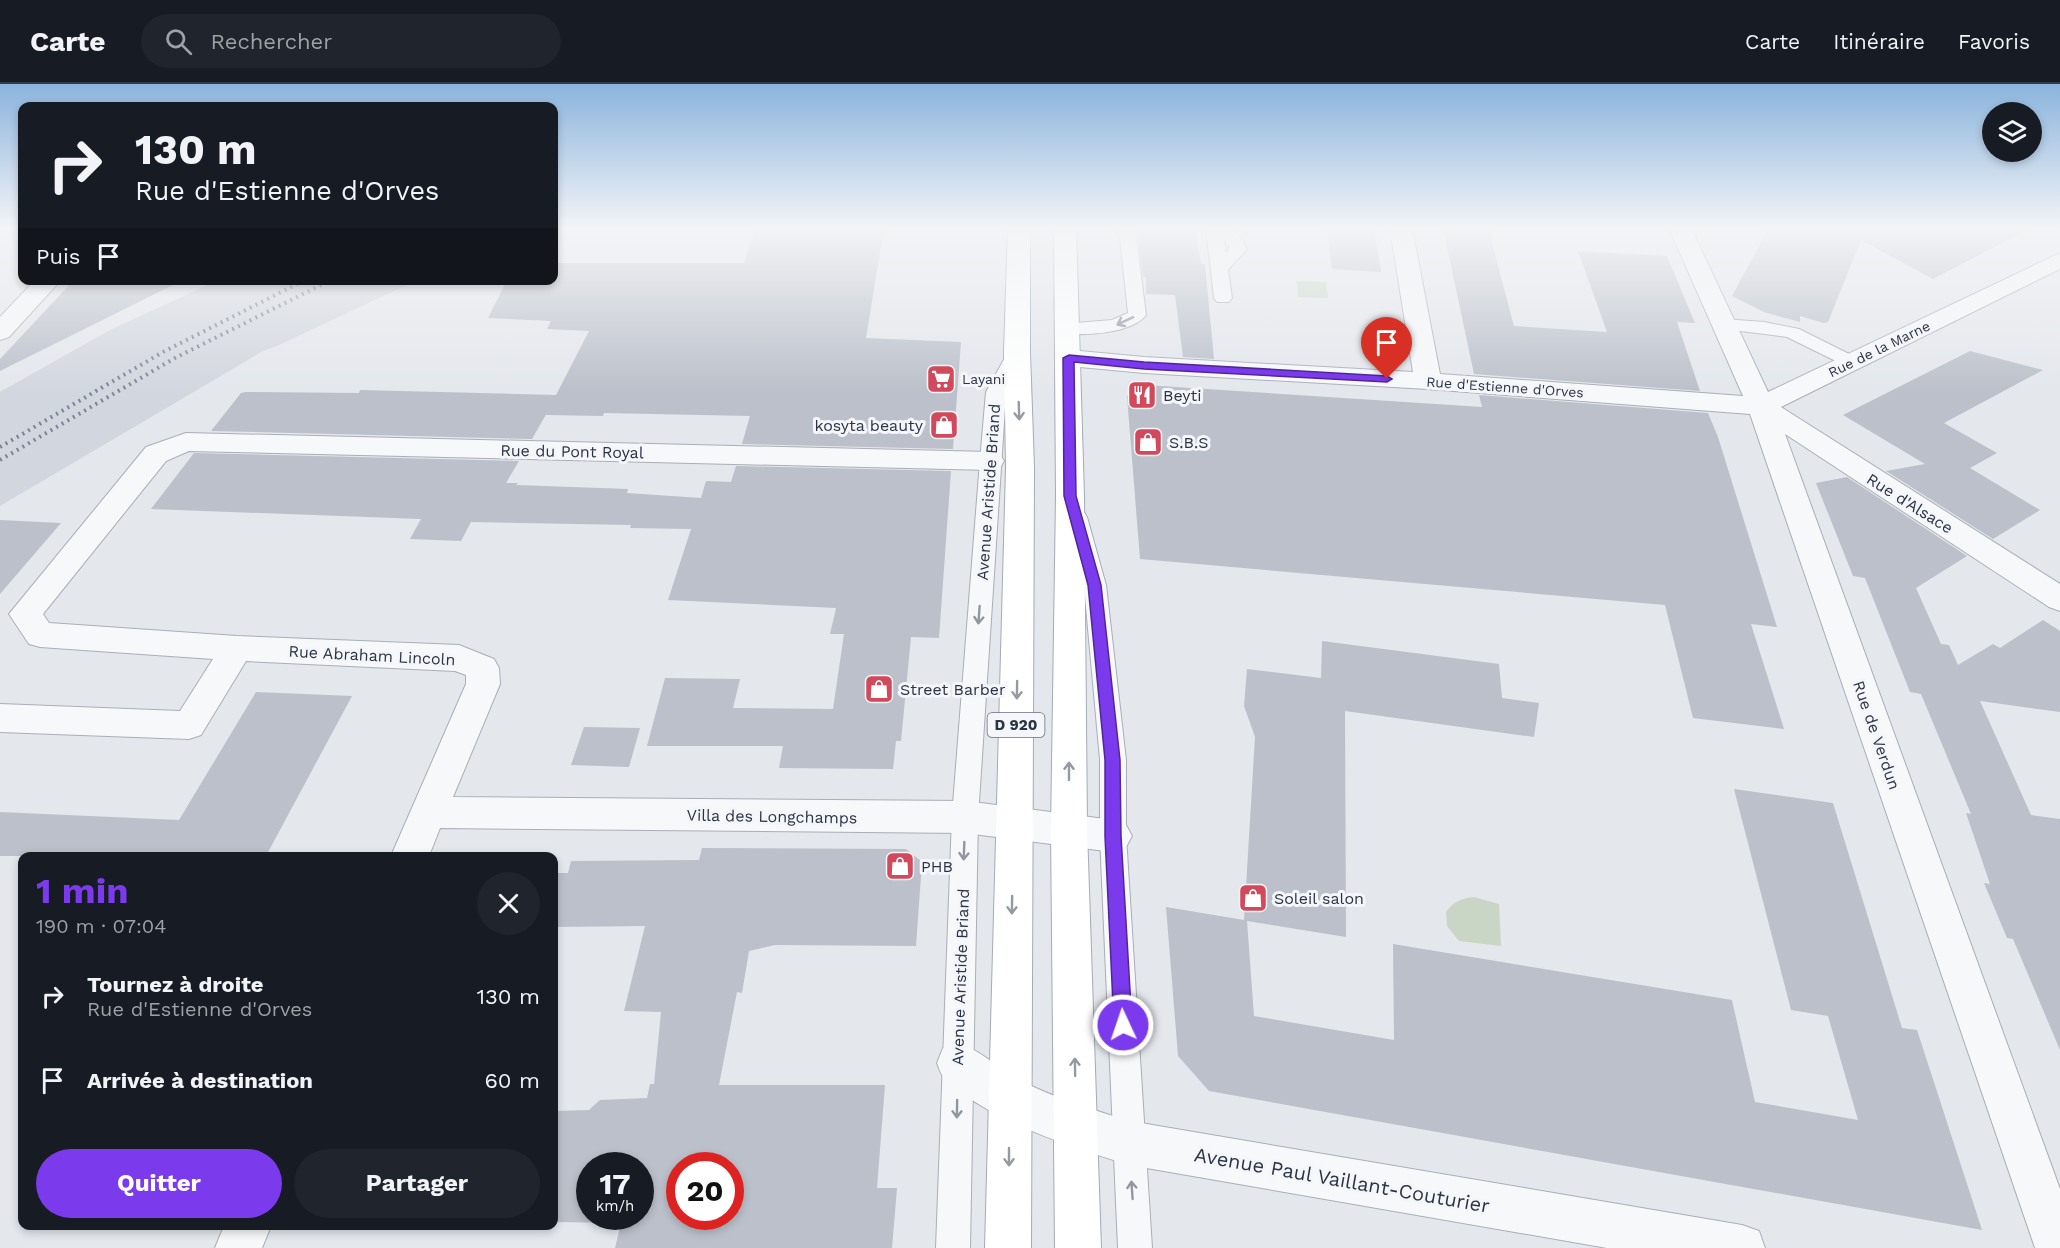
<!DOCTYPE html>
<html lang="fr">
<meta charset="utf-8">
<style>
:root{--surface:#171b24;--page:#20242c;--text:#f1f3f6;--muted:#9ea1a6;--line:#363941;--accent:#7c3aed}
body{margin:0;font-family:"Work Sans",sans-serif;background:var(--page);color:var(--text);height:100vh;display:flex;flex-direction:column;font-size:22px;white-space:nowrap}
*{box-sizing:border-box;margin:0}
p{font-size:20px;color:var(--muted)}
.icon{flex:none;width:33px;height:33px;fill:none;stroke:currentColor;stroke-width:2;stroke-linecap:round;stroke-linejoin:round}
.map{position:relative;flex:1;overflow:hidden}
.side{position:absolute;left:18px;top:768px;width:540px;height:378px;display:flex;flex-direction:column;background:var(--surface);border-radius:12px;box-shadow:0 3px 9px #0003}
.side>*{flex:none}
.banner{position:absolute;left:18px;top:18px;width:540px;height:183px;border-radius:12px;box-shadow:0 3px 9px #0003;background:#171b24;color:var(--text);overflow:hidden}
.fabs{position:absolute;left:1982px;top:18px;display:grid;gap:12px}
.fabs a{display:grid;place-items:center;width:60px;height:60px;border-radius:50%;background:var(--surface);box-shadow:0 3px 9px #0003;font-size:30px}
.speed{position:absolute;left:576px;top:1068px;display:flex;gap:12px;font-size:30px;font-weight:700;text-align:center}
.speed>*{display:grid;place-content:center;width:78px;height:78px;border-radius:50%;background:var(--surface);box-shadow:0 3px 9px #0003;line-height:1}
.speed small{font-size:15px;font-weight:400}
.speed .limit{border:9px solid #d22;background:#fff;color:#111}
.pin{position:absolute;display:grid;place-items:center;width:51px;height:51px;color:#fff;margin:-62px -26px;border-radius:50% 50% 50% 0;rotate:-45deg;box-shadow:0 0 6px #0007}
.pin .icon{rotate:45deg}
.me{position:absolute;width:66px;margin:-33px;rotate:357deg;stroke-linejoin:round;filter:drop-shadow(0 0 4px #0008)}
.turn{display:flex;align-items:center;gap:21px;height:126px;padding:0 18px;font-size:27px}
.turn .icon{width:78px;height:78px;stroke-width:2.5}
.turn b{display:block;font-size:42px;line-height:51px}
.then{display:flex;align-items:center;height:57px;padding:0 18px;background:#0003;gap:12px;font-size:22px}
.round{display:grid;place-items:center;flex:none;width:63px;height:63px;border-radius:32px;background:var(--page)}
.summary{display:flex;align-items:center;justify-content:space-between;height:102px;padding:0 18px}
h1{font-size:36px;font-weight:700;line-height:45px;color:var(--accent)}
.primary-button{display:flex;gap:12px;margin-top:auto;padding:12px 18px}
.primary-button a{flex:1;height:69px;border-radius:36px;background:var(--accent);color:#fff;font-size:24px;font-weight:700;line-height:69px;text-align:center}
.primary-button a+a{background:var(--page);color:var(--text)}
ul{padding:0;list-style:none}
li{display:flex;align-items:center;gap:18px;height:84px;padding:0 18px}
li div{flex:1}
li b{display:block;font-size:22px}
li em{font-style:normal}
header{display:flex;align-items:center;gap:36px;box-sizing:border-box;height:84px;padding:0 30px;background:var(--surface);border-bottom:2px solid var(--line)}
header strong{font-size:28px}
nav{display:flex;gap:33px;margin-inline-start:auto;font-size:21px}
.search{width:420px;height:54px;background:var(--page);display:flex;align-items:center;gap:15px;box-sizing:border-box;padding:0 21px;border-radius:33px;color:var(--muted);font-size:22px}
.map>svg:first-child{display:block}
.built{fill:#d2d6de}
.green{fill:#c9d6c5}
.building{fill:#bbc0ca;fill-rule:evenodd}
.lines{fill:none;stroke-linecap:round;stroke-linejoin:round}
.lane-casing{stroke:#a9aeb7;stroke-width:2}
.street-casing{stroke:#a9aeb7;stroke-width:2}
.primary-casing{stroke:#a3abb8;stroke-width:2}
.lane{fill:#f7f8fa;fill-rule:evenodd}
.street{fill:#f7f8fa;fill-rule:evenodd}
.primary{fill:#fff;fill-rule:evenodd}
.rail{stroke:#7d8696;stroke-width:4;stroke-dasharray:2 4.5;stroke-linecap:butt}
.oneway{stroke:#9196a0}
.oneway2{stroke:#959aa2}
.route{fill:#7c3aed;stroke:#51269a;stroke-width:1.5}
.labels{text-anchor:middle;stroke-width:6;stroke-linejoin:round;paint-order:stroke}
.far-street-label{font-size:14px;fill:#2b3445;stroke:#f4f6f9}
.far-poi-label{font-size:14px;fill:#2b3445;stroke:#f4f6f9;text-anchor:start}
.shield{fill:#f4f6f9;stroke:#676e7b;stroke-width:1.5}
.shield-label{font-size:15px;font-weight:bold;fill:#2b3445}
.poi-label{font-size:16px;fill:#2b3445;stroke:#f4f6f9;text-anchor:start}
.street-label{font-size:16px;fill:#2b3445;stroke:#f4f6f9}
.near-street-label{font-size:20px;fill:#2b3445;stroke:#f4f6f9}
</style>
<header>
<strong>Carte</strong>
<div class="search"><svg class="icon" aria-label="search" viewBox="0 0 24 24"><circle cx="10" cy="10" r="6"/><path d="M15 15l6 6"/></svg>Rechercher</div>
<nav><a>Carte</a><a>Itinéraire</a><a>Favoris</a></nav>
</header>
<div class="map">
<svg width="2060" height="1164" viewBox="0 0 2060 1164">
<rect width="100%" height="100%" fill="#e4e7ec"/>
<path class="built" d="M 216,197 L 415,197 L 277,262 L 263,267 L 0,422 L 0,308 L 108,247 Z"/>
<g class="green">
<path d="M 1297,197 L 1326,198 L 1328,214 L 1298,213 Z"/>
<path d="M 1474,813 L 1499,820 L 1501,862 L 1459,857 L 1447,842 L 1446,828 C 1453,818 1462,814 1474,813 Z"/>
</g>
<g class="building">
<path d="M 755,144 L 884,144 L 866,254 L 961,258 L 953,365 L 742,360 L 750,332 L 604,329 L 603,332 L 546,331 L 548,327 L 532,355 L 211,347 L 241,309 L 246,308 L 359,309 L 360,306 L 556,311 L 589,247 L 547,245 L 551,237 L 488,234 L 507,196 L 554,196 L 554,179 L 744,179 Z"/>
<path d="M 1137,144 L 1195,144 L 1201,180 L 1205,180 L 1214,275 L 1183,273 L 1175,211 L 1146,210 L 1146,193 L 1143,193 Z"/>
<path d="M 1327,144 L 1374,144 L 1381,188 L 1332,185 Z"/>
<path d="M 1443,144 L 1488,144 L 1514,242 L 1607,248 L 1578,167 L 1667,172 L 1695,239 L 1677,238 L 1700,307 L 1474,290 Z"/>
<path d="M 1769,144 L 2031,144 L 1933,195 L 1861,156 L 1828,238 L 1824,239 L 1800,232 L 1800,238 L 1764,228 L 1732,212 Z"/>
<path d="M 74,196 L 183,196 L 0,287 L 0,275 Z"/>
<path d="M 1970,267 L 2043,286 L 1944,339 L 1997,369 L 1970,384 L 2040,426 L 1993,455 L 1886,387 L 1925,380 L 1843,331 Z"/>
<path d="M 1145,301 L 1482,323 L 1479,311 L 1708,329 L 1718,353 L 1777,543 L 1751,540 L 1784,645 L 1693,634 L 1665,521 L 1140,475 L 1127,312 Z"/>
<path d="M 194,369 L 519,377 L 506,399 L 518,399 L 516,401 L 628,405 L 627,409 L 701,414 L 706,397 L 731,398 L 736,382 L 951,387 L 939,554 L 911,553 L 901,657 L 896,657 L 893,685 L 779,684 L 783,662 L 647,662 L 665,594 L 740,595 L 733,624 L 833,625 L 844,550 L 830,550 L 836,524 L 668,516 L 691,445 L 630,444 L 631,441 L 471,438 L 461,457 L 410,455 L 421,435 L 151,425 Z"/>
<path d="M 1847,393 L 1967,472 L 1916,504 L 1941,560 L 1949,561 L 1958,581 L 1993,560 L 2000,564 L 2043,536 L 2060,547 L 2060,628 L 1980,617 L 2031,731 L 2060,735 L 2060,966 L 2013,855 L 2007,854 L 1984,799 L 1990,800 L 1966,729 L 1971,730 L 1921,610 L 1910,608 L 1865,494 L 1853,492 L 1816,399 Z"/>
<path d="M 0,436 L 61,439 L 0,510 Z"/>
<path d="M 1322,557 L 1499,580 L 1502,614 L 1539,619 L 1534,653 L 1345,627 L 1346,853 L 1247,837 L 1254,932 L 1394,956 L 1393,860 L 1732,916 L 1755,1018 L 1858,1036 L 1828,932 L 1791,926 L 1734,705 L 1833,719 L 1902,944 L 1917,946 L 1982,1146 L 1209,1007 L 1178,972 L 1166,823 L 1244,836 L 1255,653 L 1244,622 L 1247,585 L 1321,594 Z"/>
<path d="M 256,608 L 352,612 L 266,772 L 0,772 L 0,728 L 179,736 Z"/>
<path d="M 584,643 L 640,644 L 629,683 L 571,681 Z"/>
<path d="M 702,764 L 906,765 L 922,778 L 916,862 L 775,861 L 749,867 L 742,909 L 737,908 L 719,1001 L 885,1001 L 877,1104 L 897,1104 L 892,1164 L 615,1164 L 621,1139 L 554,1138 L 554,1027 L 589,1026 L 600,1016 L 647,1014 L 650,1000 L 654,1000 L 661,928 L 624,927 L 645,842 L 554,843 L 554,789 L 568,789 L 571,777 L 699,776 ZM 590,1082 L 640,1082 L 640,1132 L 590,1132 ZM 680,1082 L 730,1082 L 730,1132 L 680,1132 Z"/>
</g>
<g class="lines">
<g class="lane-casing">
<g id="lane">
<path d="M 1119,144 L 1135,144 L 1146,231 C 1133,249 1083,253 1063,248 L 1060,244 L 1063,240 L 1112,236 L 1128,229 Z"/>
<path d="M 1206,144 C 1229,144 1236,142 1247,165 L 1228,186 L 1232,214 L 1229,218 L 1217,218 L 1214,214 ZM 1224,155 L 1230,164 L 1226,169 Z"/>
<path d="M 1723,235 L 1764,238 L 1799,245 L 1859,275 L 1861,279 L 1859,283 L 1852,285 L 1787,253 L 1717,244 L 1714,240 L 1717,236 Z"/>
<path d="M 1017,262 L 1024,264 L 1026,268 L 1006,308 L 978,733 L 970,1164 L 936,1164 L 952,733 L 980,377 L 986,308 L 1008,268 L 1010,264 Z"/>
<path d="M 1076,426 L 1084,428 L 1087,433 L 1106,501 L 1126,676 L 1126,752 L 1152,1164 L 1118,1164 L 1100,752 L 1100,676 L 1084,501 L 1065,433 L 1068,428 Z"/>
</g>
</g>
<g class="street-casing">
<g id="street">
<path d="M 1390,144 L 1412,144 L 1440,290 L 1743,312 L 1669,144 L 1691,144 L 1768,308 L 2060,169 L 2060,185 L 1781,323 L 2060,500 L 2060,527 L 2049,523 L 1785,350 L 2060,1105 L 2060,1164 L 2035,1164 L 1750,330 L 1428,305 L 1144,289 L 1069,282 L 1060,280 L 1056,274 L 1060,268 L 1069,266 L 1144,273 L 1413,288 Z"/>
<path d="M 35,196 L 61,196 L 9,253 L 0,256 L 0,233 Z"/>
<path d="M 186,349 L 990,368 L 1000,370 L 1004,377 L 1000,384 L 990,386 L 189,367 L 166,377 L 43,530 L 49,539 L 237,552 L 459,561 L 494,575 L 499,584 L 500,600 L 453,713 L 965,717 L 1113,736 L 1126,741 L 1132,752 L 1126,763 L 1113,768 L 965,749 L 440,744 L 429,772 L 391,772 L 466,600 L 466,591 L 455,587 L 246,577 L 201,651 L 189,655 L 0,648 L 0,620 L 180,627 L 213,575 L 40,563 L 29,560 L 9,530 L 146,363 Z"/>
<path d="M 958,958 C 983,968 1001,987 1025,999 C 1058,1015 1094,1026 1129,1037 L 1742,1141 L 1759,1147 L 1765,1164 L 1607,1164 L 1129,1081 C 1070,1062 991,1038 945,995 C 941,991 939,984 937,979 L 943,964 Z"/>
<path d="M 224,1142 L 271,1142 L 262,1164 L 215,1164 Z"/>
</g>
</g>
<g class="primary-casing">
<g id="primary">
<path d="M 1008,144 L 1030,144 L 1030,268 L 1034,383 L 1031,1164 L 985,1164 L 1006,383 L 1004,268 Z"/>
<path d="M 1054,144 L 1076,144 L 1084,412 L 1087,746 L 1101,1164 L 1055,1164 L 1051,746 L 1056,412 Z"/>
</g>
</g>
<use href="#lane" class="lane"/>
<use href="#street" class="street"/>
<use href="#primary" class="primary"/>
<g class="rail">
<path d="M 0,363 L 163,268 L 305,196"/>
<path d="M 0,376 L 175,274 L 331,196"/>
</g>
</g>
<defs><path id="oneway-shaft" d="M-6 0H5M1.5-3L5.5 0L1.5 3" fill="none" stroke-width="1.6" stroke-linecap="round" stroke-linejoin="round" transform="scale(1.5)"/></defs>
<g class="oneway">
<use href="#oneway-shaft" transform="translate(1125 237) rotate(155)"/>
<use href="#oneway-shaft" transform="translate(979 531) rotate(94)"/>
<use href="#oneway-shaft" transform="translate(964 767) rotate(92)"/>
<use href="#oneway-shaft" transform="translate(957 1025) rotate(91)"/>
<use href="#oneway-shaft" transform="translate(1132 1106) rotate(-94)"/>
</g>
<g class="oneway2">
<use href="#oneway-shaft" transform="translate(1019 327) rotate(88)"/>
<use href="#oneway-shaft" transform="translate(1017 606) rotate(91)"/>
<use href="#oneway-shaft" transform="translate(1069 687) rotate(-90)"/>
<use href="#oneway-shaft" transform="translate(1012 821) rotate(91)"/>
<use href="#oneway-shaft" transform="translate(1075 983) rotate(-91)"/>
<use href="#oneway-shaft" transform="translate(1009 1073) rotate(90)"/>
</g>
<linearGradient id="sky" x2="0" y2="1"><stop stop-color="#8bb4dd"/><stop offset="0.47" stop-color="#f3f4f6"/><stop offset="1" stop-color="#f3f4f6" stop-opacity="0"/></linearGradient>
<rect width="2060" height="307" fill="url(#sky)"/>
<path class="route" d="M 1069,271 L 1144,278 L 1387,292 L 1392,295 L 1387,298 L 1144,285 L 1074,278 L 1076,412 L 1101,501 L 1120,676 L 1121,752 L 1132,941 L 1129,947 L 1123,949 L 1117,947 L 1114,941 L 1105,752 L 1105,676 L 1088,501 L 1064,412 L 1063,274 Z"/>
<defs>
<g id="supermarket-square" transform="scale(1.5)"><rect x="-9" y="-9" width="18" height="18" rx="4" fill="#d1495b" stroke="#f4f6f9"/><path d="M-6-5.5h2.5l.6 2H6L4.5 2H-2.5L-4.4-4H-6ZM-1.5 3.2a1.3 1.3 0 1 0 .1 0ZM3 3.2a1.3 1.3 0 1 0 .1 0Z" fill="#fff"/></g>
<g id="restaurant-square" transform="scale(1.5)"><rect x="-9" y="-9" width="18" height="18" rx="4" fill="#d1495b" stroke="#f4f6f9"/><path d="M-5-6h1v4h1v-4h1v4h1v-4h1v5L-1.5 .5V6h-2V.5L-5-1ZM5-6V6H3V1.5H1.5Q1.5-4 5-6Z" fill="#fff"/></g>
<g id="shop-square" transform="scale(1.5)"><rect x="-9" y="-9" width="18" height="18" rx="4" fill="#d1495b" stroke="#f4f6f9"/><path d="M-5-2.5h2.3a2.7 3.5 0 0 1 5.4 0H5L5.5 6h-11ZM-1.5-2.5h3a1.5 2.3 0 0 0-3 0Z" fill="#fff"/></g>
</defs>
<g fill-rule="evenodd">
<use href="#supermarket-square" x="941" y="295"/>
<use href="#restaurant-square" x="1142" y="311"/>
<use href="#shop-square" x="944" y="341"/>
<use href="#shop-square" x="1148" y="358"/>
<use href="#shop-square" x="879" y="605"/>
<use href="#shop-square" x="900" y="782"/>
<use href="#shop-square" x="1253" y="814"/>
</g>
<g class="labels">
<g class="far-street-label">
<text transform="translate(1879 265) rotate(-26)" y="5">Rue de la Marne</text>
<text transform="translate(1505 303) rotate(4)" y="5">Rue d'Estienne d'Orves</text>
</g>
<g class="far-poi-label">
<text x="962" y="300">Layani</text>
</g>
<rect class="shield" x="987.5" y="629" width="57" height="24" rx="4.5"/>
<g class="shield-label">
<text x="1016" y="646">D 920</text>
</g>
<g class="poi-label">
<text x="1163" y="317">Beyti</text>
<text x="923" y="347" text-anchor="end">kosyta beauty</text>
<text x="1169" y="364">S.B.S</text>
<text x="900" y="611">Street Barber</text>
<text x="921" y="788">PHB</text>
<text x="1274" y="820">Soleil salon</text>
</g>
<g class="street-label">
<text transform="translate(572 367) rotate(1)" y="6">Rue du Pont Royal</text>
<text transform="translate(988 408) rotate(-86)" y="6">Avenue Aristide Briand</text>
<text transform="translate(1910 419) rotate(32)" y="6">Rue d'Alsace</text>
<text transform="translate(372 571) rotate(3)" y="6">Rue Abraham Lincoln</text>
<text transform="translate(1877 651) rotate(71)" y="6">Rue de Verdun</text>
<text transform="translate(772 732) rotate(1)" y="6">Villa des Longchamps</text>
<text transform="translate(960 893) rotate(-88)" y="6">Avenue Aristide Briand</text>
</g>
<g class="near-street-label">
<text transform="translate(1342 1096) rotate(10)" y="7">Avenue Paul Vaillant-Couturier</text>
</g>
</g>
</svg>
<div class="fabs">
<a><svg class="icon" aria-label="layers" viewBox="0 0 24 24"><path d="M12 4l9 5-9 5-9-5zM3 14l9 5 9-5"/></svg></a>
</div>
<div class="speed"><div>17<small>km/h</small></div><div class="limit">20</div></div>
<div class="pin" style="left:1387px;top:295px;background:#d93025"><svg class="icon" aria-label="arrive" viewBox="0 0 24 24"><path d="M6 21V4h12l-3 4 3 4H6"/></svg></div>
<svg class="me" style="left:1123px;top:941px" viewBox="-20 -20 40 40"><circle r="17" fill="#7c3aed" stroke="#fff" stroke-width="3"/><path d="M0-11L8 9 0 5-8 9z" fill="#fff"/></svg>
<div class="banner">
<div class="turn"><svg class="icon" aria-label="right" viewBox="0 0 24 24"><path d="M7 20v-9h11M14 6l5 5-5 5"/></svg><div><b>130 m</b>Rue d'Estienne d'Orves</div></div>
<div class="then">Puis<svg class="icon" aria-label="arrive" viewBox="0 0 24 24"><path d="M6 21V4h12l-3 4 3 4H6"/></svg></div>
</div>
<section class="side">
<div class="summary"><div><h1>1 min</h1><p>190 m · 07:04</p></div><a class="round"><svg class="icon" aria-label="close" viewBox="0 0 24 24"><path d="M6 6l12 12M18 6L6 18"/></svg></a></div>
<ul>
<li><svg class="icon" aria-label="right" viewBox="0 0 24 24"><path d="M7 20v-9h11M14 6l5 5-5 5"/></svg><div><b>Tournez à droite</b><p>Rue d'Estienne d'Orves</p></div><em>130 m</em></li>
<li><svg class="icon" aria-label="arrive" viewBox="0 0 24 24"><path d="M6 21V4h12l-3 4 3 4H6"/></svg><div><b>Arrivée à destination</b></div><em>60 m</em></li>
</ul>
<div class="primary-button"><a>Quitter</a><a>Partager</a></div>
</section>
</div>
